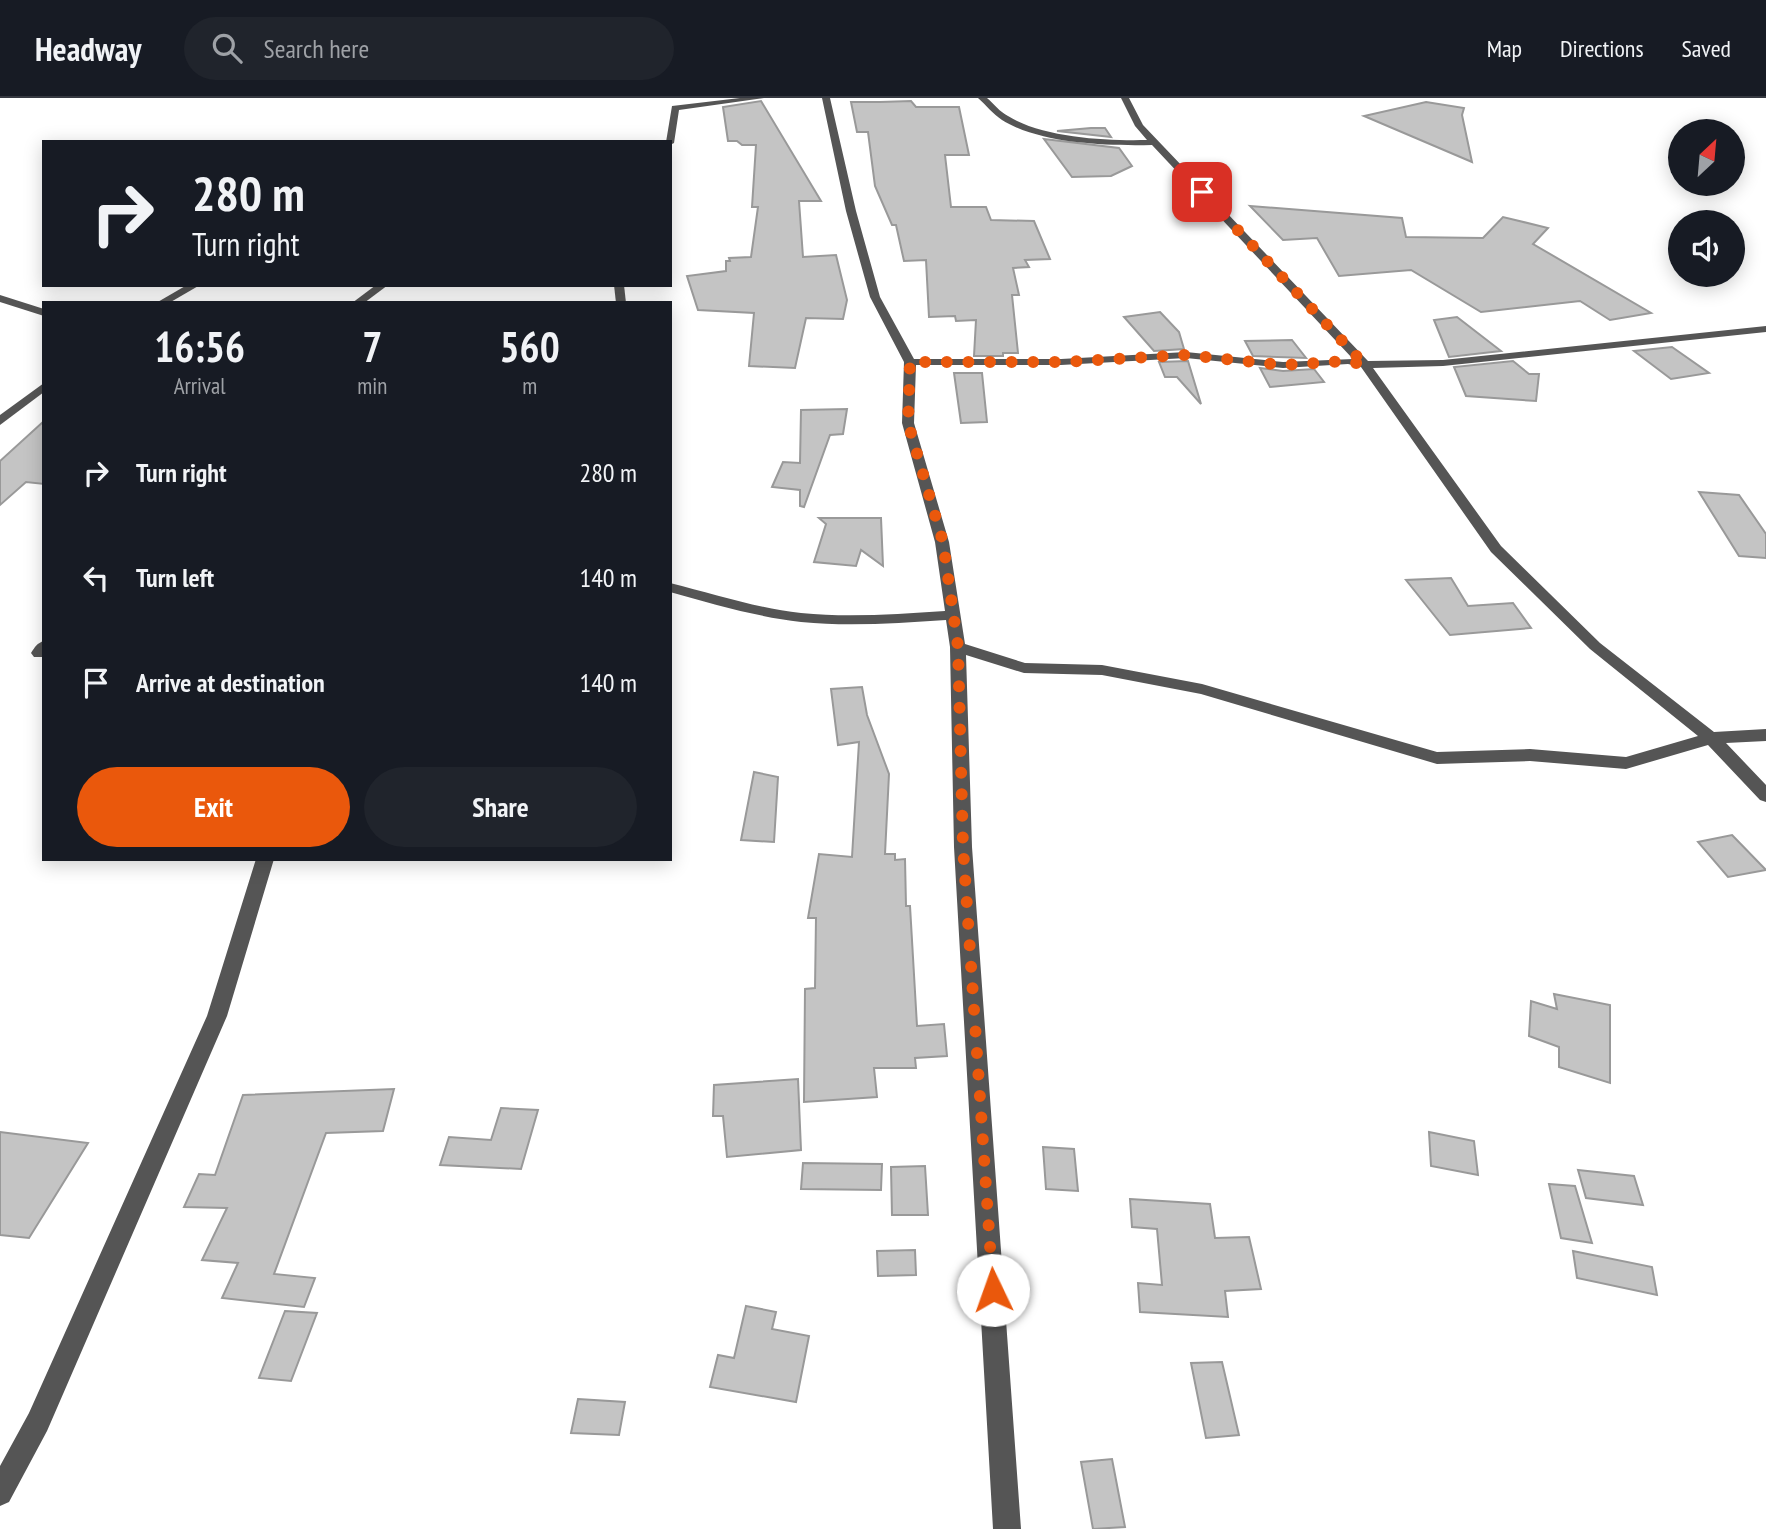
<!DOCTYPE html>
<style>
:root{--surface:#171b24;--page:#20242c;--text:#f1f3f6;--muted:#9ea1a6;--line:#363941;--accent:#ea580c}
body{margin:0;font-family:"PT Sans Narrow",sans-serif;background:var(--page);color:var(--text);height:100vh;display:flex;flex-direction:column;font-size:26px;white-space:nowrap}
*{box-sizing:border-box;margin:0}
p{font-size:23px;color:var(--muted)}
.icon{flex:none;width:38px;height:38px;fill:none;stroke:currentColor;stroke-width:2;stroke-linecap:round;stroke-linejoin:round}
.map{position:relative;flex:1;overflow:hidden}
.drawer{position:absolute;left:42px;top:203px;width:630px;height:560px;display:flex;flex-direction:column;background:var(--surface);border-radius:0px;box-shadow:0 4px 18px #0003}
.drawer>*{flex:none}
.banner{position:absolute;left:42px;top:42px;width:630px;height:147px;border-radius:0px;box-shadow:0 4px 18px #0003;background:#171b24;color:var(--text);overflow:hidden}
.needle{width:46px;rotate:26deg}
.fabs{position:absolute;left:1668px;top:21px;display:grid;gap:14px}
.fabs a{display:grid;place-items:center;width:77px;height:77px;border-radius:50%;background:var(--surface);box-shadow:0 4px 18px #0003;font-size:35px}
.pin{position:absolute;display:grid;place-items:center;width:60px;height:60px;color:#fff;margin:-30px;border-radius:14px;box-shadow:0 4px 10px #0006}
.me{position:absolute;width:77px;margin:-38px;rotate:357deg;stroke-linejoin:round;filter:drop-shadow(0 0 5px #0008)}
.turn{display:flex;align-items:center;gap:24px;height:147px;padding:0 35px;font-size:32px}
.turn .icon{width:91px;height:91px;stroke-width:2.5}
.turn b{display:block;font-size:49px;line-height:60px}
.eta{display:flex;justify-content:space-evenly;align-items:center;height:119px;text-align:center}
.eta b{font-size:42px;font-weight:700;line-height:49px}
.cta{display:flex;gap:14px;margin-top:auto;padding:14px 35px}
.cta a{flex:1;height:80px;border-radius:42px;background:var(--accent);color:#fff;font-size:28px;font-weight:700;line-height:80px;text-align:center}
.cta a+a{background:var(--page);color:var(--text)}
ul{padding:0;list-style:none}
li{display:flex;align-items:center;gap:21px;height:105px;padding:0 35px}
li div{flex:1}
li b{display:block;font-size:26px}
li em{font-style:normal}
header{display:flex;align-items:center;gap:42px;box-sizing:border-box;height:98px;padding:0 35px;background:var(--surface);border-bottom:2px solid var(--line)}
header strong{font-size:33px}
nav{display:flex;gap:38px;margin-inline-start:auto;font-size:24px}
.search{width:490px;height:63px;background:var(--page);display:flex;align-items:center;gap:18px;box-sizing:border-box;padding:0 24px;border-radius:38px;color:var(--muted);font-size:26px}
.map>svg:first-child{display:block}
.building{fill:#c4c4c4;stroke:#999;stroke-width:2}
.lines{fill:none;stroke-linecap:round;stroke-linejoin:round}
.minor{fill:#555;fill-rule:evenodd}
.route{stroke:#ea580c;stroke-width:12;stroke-dasharray:0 21.6}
</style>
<header>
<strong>Headway</strong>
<div class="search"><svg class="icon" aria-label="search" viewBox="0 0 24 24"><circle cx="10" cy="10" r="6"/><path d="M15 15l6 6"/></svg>Search here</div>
<nav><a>Map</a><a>Directions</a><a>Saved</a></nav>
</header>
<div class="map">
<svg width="1766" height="1431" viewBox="0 0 1766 1431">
<rect width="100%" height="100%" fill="#fff"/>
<g class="building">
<path d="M 761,3 L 821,103 L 799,103 L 803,159 L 836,157 L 847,202 L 843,221 L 806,220 L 795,270 L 749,268 L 754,215 L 698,212 L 687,178 L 726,173 L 726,163 L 730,163 L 729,160 L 751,159 L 758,109 L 752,109 L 756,47 L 742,47 L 737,43 L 728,43 L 723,9 Z"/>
<path d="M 880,4 L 911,3 L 916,9 L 959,9 L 969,57 L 945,57 L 951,109 L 986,109 L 991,122 L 1034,123 L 1050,161 L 1025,162 L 1029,169 L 1013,170 L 1019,197 L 1012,197 L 1018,255 L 1003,255 L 1003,258 L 974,258 L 976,222 L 956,223 L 955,218 L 929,219 L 926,162 L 904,163 L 896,127 L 892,127 L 875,88 L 868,34 L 857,34 L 851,4 Z"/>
<path d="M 1426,4 L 1464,10 L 1462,17 L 1472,64 L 1364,18 Z"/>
<path d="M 1105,30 L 1111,39 L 1057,33 L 1091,30 Z"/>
<path d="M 1044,41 L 1119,50 L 1132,68 L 1111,78 L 1072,79 Z"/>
<path d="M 1250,108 L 1402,120 L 1406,139 L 1483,140 L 1503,119 L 1548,130 L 1533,146 L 1651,215 L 1610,222 L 1580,203 L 1481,214 L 1411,172 L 1339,178 L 1317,140 L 1283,142 Z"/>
<path d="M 1160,214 L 1179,234 L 1184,251 L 1154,253 L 1124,219 Z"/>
<path d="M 1457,219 L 1501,253 L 1449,259 L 1434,222 Z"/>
<path d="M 1292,242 L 1306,260 L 1253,258 L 1245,243 Z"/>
<path d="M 1672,249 L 1709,275 L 1671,281 L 1634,253 Z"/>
<path d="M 1188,263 L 1201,306 L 1177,279 L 1165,279 L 1159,264 Z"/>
<path d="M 1513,263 L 1529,276 L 1539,276 L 1536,303 L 1466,298 L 1454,269 Z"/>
<path d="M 1260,270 L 1283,273 L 1314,271 L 1324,284 L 1270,289 Z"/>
<path d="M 954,275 L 982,275 L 987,324 L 961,325 Z"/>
<path d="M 847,311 L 843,336 L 830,337 L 804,409 L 800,408 L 800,392 L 772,389 L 783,364 L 800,365 L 801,312 Z"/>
<path d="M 44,323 L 44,386 L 26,384 L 0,407 L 0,363 Z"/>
<path d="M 1699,394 L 1739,397 L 1766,436 L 1766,460 L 1739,458 Z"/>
<path d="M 819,420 L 881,420 L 883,468 L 861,452 L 856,468 L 814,464 L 826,426 Z"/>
<path d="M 1451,480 L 1468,508 L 1513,505 L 1531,530 L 1450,537 L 1406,482 Z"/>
<path d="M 862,589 L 867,617 L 889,676 L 885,756 L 895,756 L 895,762 L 905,761 L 906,808 L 910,808 L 917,928 L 944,926 L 947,958 L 915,960 L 916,970 L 874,970 L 877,999 L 804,1004 L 805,891 L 815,890 L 816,820 L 808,820 L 819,756 L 852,759 L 859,644 L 838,647 L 831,591 Z"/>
<path d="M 754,674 L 778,679 L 774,744 L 741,742 Z"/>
<path d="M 1732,737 L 1766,772 L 1728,779 L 1698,744 Z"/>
<path d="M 1554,896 L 1610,907 L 1610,985 L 1559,969 L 1559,949 L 1529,938 L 1531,903 L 1557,911 Z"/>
<path d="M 798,981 L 801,1052 L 727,1059 L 723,1018 L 713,1018 L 714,987 Z"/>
<path d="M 394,991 L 383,1033 L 326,1035 L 274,1176 L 315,1180 L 304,1209 L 222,1200 L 238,1165 L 202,1162 L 227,1110 L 184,1109 L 199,1076 L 215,1077 L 243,997 Z"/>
<path d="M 501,1010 L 538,1012 L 521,1071 L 440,1067 L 449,1039 L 491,1042 Z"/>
<path d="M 0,1034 L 88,1045 L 29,1140 L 0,1137 Z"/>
<path d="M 1429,1034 L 1474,1043 L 1478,1077 L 1431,1068 Z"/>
<path d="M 1043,1049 L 1074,1051 L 1078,1093 L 1046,1091 Z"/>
<path d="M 803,1065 L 882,1066 L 881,1092 L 801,1091 Z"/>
<path d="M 925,1068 L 928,1117 L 892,1117 L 891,1069 Z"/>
<path d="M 1578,1072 L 1634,1078 L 1643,1107 L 1586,1100 Z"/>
<path d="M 1549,1086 L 1575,1088 L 1592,1145 L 1561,1140 Z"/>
<path d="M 1130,1101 L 1210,1106 L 1215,1140 L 1249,1139 L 1261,1191 L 1225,1193 L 1228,1219 L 1140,1214 L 1138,1185 L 1162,1187 L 1157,1131 L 1132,1129 Z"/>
<path d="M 915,1152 L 916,1177 L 878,1178 L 877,1153 Z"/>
<path d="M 1573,1153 L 1652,1169 L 1657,1197 L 1577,1180 Z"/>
<path d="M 746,1208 L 776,1214 L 772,1231 L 809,1238 L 796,1304 L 710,1289 L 718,1257 L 734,1260 Z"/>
<path d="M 285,1213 L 317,1215 L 291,1283 L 259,1280 Z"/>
<path d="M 1222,1264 L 1239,1337 L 1206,1340 L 1191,1265 Z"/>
<path d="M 578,1301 L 625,1304 L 619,1337 L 571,1335 Z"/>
<path d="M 1112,1361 L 1125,1429 L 1093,1431 L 1081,1364 Z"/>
</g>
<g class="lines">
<g class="minor">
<path d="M 740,0 L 764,0 L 679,12 L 674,45 L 670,47 L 670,44 L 666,44 L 672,8 Z"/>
<path d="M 822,0 L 830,0 L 856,113 L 880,199 L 914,261 L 1061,261 L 1186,254 L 1283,264 L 1353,261 L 1152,47 C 1108,48 1040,46 1002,22 C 993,16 986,7 978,0 L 987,0 C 994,6 1000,14 1008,18 C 1043,40 1107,43 1147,42 L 1135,28 L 1121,0 L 1129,0 L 1143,27 L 1368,263 L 1443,262 L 1766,228 L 1766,234 L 1443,268 L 1373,270 L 1501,448 L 1600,545 L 1714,634 L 1766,631 L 1766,643 L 1726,645 L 1766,687 L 1766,704 L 1760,702 L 1708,647 L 1626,671 L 1530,663 L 1437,666 L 1201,596 L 1102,577 L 1024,575 L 966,557 L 972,749 L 1021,1431 L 993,1431 L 954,749 L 950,549 L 946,522 C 898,525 850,529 801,524 C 757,519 713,506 670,494 L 670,485 C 714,496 756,510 801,515 C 849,520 897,516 945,513 L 935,444 L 902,325 L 904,264 L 870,199 L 846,113 ZM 1186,260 L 1283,270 L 1348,266 L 1361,269 L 1491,454 L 1590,551 L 1698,638 L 1626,659 L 1530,651 L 1437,654 L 1202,586 L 1102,567 L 1025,565 L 965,546 L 949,444 L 914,325 L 916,267 L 1061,267 Z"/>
<path d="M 187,187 L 200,187 L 169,205 L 156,205 Z"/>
<path d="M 376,187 L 388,187 L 364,205 L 352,205 Z"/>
<path d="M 614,187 L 624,187 L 626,205 L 616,205 Z"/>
<path d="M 0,197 L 44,211 L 44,218 L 0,204 Z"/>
<path d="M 44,285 L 44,294 L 0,327 L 0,317 Z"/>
<path d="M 44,543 L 44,559 L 34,559 L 31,555 C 35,549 37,545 44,543 Z"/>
<path d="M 256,761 L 274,761 L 227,918 L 47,1333 L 9,1404 L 0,1408 L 0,1368 L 29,1315 L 207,918 Z"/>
</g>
</g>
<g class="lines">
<path class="route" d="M 993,1192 L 963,749 L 958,549 L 943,444 L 908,325 L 910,264 L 1062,264 L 1186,257 L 1283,267 L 1348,263 L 1365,267 L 1202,94"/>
</g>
</svg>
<div class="fabs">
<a><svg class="needle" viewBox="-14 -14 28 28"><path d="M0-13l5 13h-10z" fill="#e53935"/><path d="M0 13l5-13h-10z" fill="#9ea1a6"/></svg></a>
<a><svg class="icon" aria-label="sound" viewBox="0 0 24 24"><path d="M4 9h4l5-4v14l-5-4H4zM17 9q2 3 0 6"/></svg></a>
</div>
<div class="pin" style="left:1202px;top:94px;background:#d93025"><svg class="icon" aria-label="arrive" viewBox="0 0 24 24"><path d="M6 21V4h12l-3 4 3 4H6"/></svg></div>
<svg class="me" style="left:993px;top:1192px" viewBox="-20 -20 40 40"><circle r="19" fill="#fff"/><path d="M0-13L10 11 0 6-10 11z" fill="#ea580c"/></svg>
<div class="banner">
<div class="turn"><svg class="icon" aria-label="right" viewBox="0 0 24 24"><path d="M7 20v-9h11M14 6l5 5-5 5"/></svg><div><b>280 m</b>Turn right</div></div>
</div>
<section class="drawer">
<div class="eta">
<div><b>16:56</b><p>Arrival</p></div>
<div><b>7</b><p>min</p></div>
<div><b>560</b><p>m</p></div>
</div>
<ul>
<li><svg class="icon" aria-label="right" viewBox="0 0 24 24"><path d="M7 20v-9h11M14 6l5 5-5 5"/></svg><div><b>Turn right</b></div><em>280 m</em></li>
<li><svg class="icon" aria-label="left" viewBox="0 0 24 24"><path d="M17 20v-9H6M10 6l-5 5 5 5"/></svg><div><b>Turn left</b></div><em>140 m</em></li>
<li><svg class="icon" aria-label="arrive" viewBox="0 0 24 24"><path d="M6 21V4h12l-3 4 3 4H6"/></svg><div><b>Arrive at destination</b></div><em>140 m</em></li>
</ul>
<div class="cta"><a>Exit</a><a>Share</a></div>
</section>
</div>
